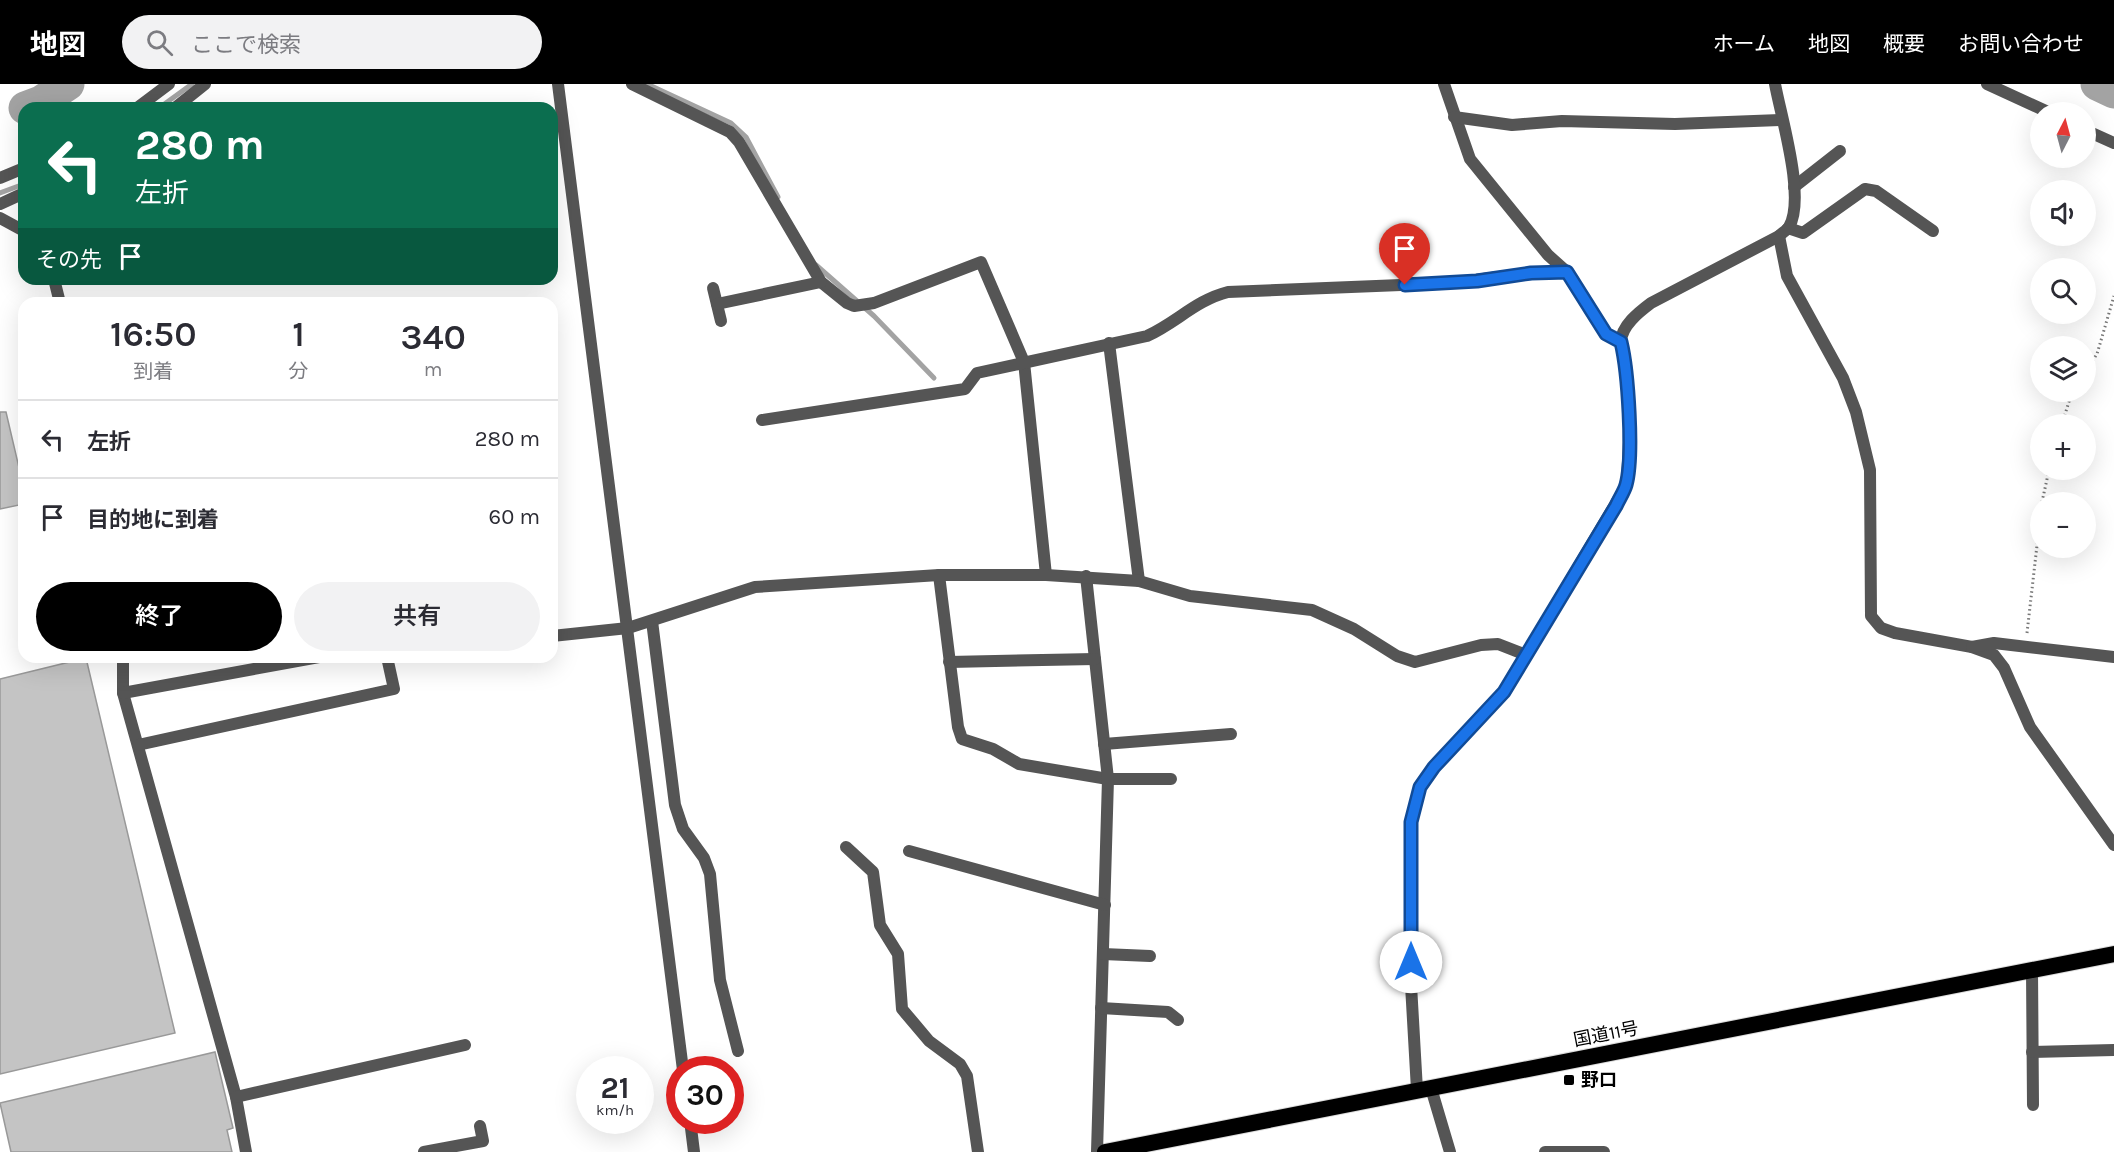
<!DOCTYPE html>
<html lang="ja">
<meta charset="utf-8">
<style>
:root{--surface:#fff;--page:#f2f2f3;--text:#2b2b33;--muted:#7c7c81;--line:#e1e1e2;--accent:#000}
body{margin:0;font-family:Karla,"Noto Sans JP",sans-serif;background:var(--page);color:var(--text);height:100vh;display:flex;flex-direction:column;font-size:22px;white-space:nowrap}
*{box-sizing:border-box;margin:0}
p{font-size:20px;color:var(--muted)}
.icon{flex:none;width:33px;height:33px;fill:none;stroke:currentColor;stroke-width:2;stroke-linecap:round;stroke-linejoin:round}
.map{position:relative;flex:1;overflow:hidden}
.panel{position:absolute;left:18px;top:213px;width:540px;height:366px;display:flex;flex-direction:column;background:var(--surface);border-radius:18px;box-shadow:0 6px 24px #0002}
.panel>*{flex:none}
.top-card{position:absolute;left:18px;top:18px;width:540px;height:183px;border-radius:18px;box-shadow:0 6px 24px #0002;background:#0b6e4f;color:#fff;overflow:hidden}
.needle{width:39px;rotate:6deg}
.buttons{position:absolute;left:2030px;top:18px;display:grid;gap:12px}
.buttons a{display:grid;place-items:center;width:66px;height:66px;border-radius:50%;background:var(--surface);box-shadow:0 6px 24px #0002;font-size:30px}
.speed{position:absolute;left:576px;top:972px;display:flex;gap:12px;font-size:30px;font-weight:700;text-align:center}
.speed>*{display:grid;place-content:center;width:78px;height:78px;border-radius:50%;background:var(--surface);box-shadow:0 6px 24px #0002;line-height:1}
.speed small{font-size:15px;font-weight:400}
.speed .limit{border:9px solid #d22;background:#fff;color:#111}
.pin{position:absolute;display:grid;place-items:center;width:51px;height:51px;color:#fff;margin:-62px -26px;border-radius:50% 50% 50% 0;rotate:-45deg;box-shadow:0 0 6px #0007}
.pin .icon{rotate:45deg}
.me{position:absolute;width:66px;margin:-33px;rotate:0deg;stroke-linejoin:round;filter:drop-shadow(0 0 4px #0008)}
.turn{display:flex;align-items:center;gap:21px;height:126px;padding:0 18px;font-size:27px}
.turn .icon{width:78px;height:78px;stroke-width:2.5}
.turn b{display:block;font-size:42px;line-height:51px}
.then{display:flex;align-items:center;height:57px;padding:0 18px;background:#0003;gap:12px;font-size:22px}
.eta{display:flex;justify-content:space-evenly;align-items:center;height:102px;text-align:center}
.eta b{font-size:36px;font-weight:600;line-height:42px}
.button{display:flex;gap:12px;margin-top:auto;padding:12px 18px}
.button a{flex:1;height:69px;border-radius:36px;background:var(--accent);color:#fff;font-size:24px;font-weight:600;line-height:69px;text-align:center}
.button a+a{background:var(--page);color:var(--text)}
ul{padding:0;list-style:none}
li{display:flex;align-items:center;gap:18px;height:78px;padding:0 18px;border-top:2px solid var(--line)}
li div{flex:1}
li b{display:block;font-size:22px}
li em{font-style:normal}
header{display:flex;align-items:center;gap:36px;box-sizing:border-box;height:84px;padding:0 30px;background:var(--accent);color:#fff}
header strong{font-size:28px}
nav{display:flex;gap:33px;margin-inline-start:auto;font-size:21px}
.search{width:420px;height:54px;background:var(--page);display:flex;align-items:center;gap:15px;box-sizing:border-box;padding:0 21px;border-radius:33px;color:var(--muted);font-size:22px}
.map>svg:first-child{display:block}
.lines{fill:none;stroke-linecap:round;stroke-linejoin:round}
.stream{stroke:#a3a3a3;stroke-width:5}
.river{stroke:#a3a3a3;stroke-width:33}
.building{fill:#c4c4c4;stroke:#999;stroke-width:1.5}
.trunk-casing{stroke:#dbdbdb;stroke-width:18}
.path{stroke:#777;stroke-width:3;stroke-dasharray:1.5 3;stroke-linecap:butt}
.minor{stroke:#555;stroke-width:12}
.tertiary{stroke:#555;stroke-width:12}
.trunk{stroke:#000;stroke-width:16}
.route-casing{stroke:#114b97;stroke-width:15}
.route{stroke:#1a73e8;stroke-width:10}
.poi-dot{fill:#000;stroke:#fff;stroke-width:2}
.labels{text-anchor:middle;stroke-width:6;stroke-linejoin:round;paint-order:stroke}
.street-label{font-size:18px;fill:#000;stroke:#fff}
.poi-label{font-size:18px;font-weight:bold;fill:#000;stroke:#fff;text-anchor:start}
</style>
<header>
<strong>地図</strong>
<div class="search"><svg class="icon" aria-label="search" viewBox="0 0 24 24"><circle cx="10" cy="10" r="6"/><path d="M15 15l6 6"/></svg>ここで検索</div>
<nav><a>ホーム</a><a>地図</a><a>概要</a><a>お問い合わせ</a></nav>
</header>
<div class="map">
<svg width="2114" height="1068" viewBox="0 0 2114 1068">
<rect width="100%" height="100%" fill="#fff"/>
<g class="lines">
<g class="stream">
<path d="M 647,0 L 731,39 L 746,53 L 778,113"/>
<path d="M 159,24 L 192,0"/>
<path d="M 0,109 L 24,100"/>
<path d="M 816,181 L 874,232 L 934,294"/>
</g>
<g class="river">
<path d="M 2097,0 L 2114,8"/>
<path d="M 25,24 L 41,18 L 68,0"/>
</g>
</g>
<g class="building">
<path d="M 0,328 L 6,328 L 24,405 L 24,420 L 0,425 Z"/>
<path d="M 86,574 L 175,949 L 0,990 L 0,595 Z"/>
<path d="M 215,968 L 233,1044 L 227,1046 L 232,1068 L 11,1068 L 0,1019 Z"/>
</g>
<g class="lines">
<g class="trunk-casing">
<path id="trunk" d="M 1105,1068 L 2114,870"/>
</g>
<g class="path">
<path d="M 2085,288 L 2097,270 L 2114,212"/>
<path d="M 2062,340 L 2072,308"/>
<path d="M 2042,418 L 2049,386"/>
<path d="M 2027,549 L 2040,435"/>
</g>
<g class="minor">
<path d="M 632,0 L 730,48 L 739,58 L 821,198 L 847,219 L 854,222 L 874,219 L 981,178 L 1024,278 L 1046,491"/>
<path d="M 1444,0 L 1470,75 L 1548,171 L 1567,188 L 1606,250 L 1621,258"/>
<path d="M 1987,0 L 2048,28"/>
<path d="M 137,24 L 169,0"/>
<path d="M 175,24 L 205,0"/>
<path d="M 1454,33 L 1512,41 L 1562,37 L 1675,40 L 1782,36"/>
<path d="M 2085,46 L 2114,59"/>
<path d="M 0,94 L 24,84"/>
<path d="M 1794,103 L 1840,67"/>
<path d="M 0,120 L 24,109"/>
<path d="M 0,134 L 24,147"/>
<path d="M 1788,144 L 1803,149 L 1865,105 L 1876,107 L 1933,147"/>
<path d="M 1779,152 L 1787,192 L 1843,294 L 1856,328 L 1870,386 L 1871,532 L 1881,544 L 1895,549 L 1972,563 L 1994,571 L 2004,584 L 2030,643 L 2114,761"/>
<path d="M 54,195 L 60,219"/>
<path d="M 713,204 L 721,237"/>
<path d="M 717,220 L 821,198"/>
<path d="M 1109,259 L 1139,497"/>
<path d="M 762,336 L 965,305 L 977,289 L 1147,252 C 1176,239 1196,216 1228,208 L 1451,199 L 1531,189 L 1567,188"/>
<path d="M 939,491 L 958,643 L 962,655 L 993,665 L 1019,680 L 1108,695 L 1171,695"/>
<path d="M 1086,492 L 1108,695 L 1097,1068"/>
<path d="M 652,537 L 675,721 L 683,745 L 704,774 L 710,790 L 720,896 L 738,967"/>
<path d="M 552,552 L 628,544 L 755,503 L 939,491 L 1046,491 L 1139,497 L 1190,512 L 1312,526 L 1354,545 L 1397,572 L 1415,578 L 1481,561 L 1498,560 L 1526,571"/>
<path d="M 1972,563 L 1994,559 L 2114,573"/>
<path d="M 123,573 L 123,609 L 236,1013 L 246,1068"/>
<path d="M 949,578 L 1095,575"/>
<path d="M 123,609 L 319,573"/>
<path d="M 1104,660 L 1231,650"/>
<path d="M 138,661 L 394,605 L 387,573"/>
<path d="M 846,763 L 873,788 L 880,841 L 898,870 L 902,925 L 929,957 L 960,980 L 967,992 L 978,1068"/>
<path d="M 909,767 L 1105,821"/>
<path d="M 1103,870 L 1150,872"/>
<path d="M 2032,886 L 2033,1021"/>
<path d="M 1101,924 L 1168,928 L 1178,936"/>
<path d="M 2032,968 L 2114,966"/>
<path d="M 1431,1004 L 1450,1068"/>
<path d="M 1417,1006 L 1411,901 L 1411,738 L 1420,703 L 1434,683 L 1504,608 L 1626,402 C 1630,366 1630,316 1626,281 C 1626,274 1620,266 1621,258 C 1621,242 1639,228 1651,219 L 1779,152 C 1782,149 1787,146 1789,143 C 1806,114 1781,33 1775,0"/>
<path d="M 236,1013 L 465,961"/>
<path d="M 424,1068 L 483,1057 L 480,1042"/>
<path d="M 1545,1068 L 1604,1068"/>
</g>
<g class="tertiary">
<path d="M 558,0 L 683,986"/>
<path d="M 690,1036 L 694,1068"/>
</g>
<use href="#trunk" class="trunk"/>
</g>
<g class="lines">
<g class="route-casing">
<path id="route" d="M 1405,201 L 1477,197 L 1531,189 L 1567,188 L 1606,250 L 1621,258 C 1628,287 1634,372 1626,401 C 1624,408 1619,415 1616,422 L 1504,608 L 1434,683 L 1420,703 L 1411,738 L 1411,878"/>
</g>
<use href="#route" class="route"/>
</g>
<rect class="poi-dot" x="1563" y="990" width="12" height="12" rx="3"/>
<g class="labels">
<g class="street-label">
<text transform="translate(1606 950) rotate(-11)" y="6">国道11号</text>
</g>
<g class="poi-label">
<text x="1581" y="1002">野口</text>
</g>
</g>
</svg>
<div class="buttons">
<a><svg class="needle" viewBox="-14 -14 28 28"><path d="M0-13l5 13h-10z" fill="#e53935"/><path d="M0 13l5-13h-10z" fill="#7c7c81"/></svg></a>
<a><svg class="icon" aria-label="sound" viewBox="0 0 24 24"><path d="M4 9h4l5-4v14l-5-4H4zM17 9q2 3 0 6"/></svg></a>
<a><svg class="icon" aria-label="search" viewBox="0 0 24 24"><circle cx="10" cy="10" r="6"/><path d="M15 15l6 6"/></svg></a>
<a><svg class="icon" aria-label="layers" viewBox="0 0 24 24"><path d="M12 4l9 5-9 5-9-5zM3 14l9 5 9-5"/></svg></a>
<a>+</a>
<a>−</a>
</div>
<div class="speed"><div>21<small>km/h</small></div><div class="limit">30</div></div>
<div class="pin" style="left:1405px;top:201px;background:#d93025"><svg class="icon" aria-label="arrive" viewBox="0 0 24 24"><path d="M6 21V4h12l-3 4 3 4H6"/></svg></div>
<svg class="me" style="left:1411px;top:878px" viewBox="-20 -20 40 40"><circle r="19" fill="#fff"/><path d="M0-13L10 11 0 6-10 11z" fill="#1a73e8"/></svg>
<div class="top-card">
<div class="turn"><svg class="icon" aria-label="left" viewBox="0 0 24 24"><path d="M17 20v-9H6M10 6l-5 5 5 5"/></svg><div><b>280 m</b>左折</div></div>
<div class="then">その先<svg class="icon" aria-label="arrive" viewBox="0 0 24 24"><path d="M6 21V4h12l-3 4 3 4H6"/></svg></div>
</div>
<section class="panel">
<div class="eta">
<div><b>16:50</b><p>到着</p></div>
<div><b>1</b><p>分</p></div>
<div><b>340</b><p>m</p></div>
</div>
<ul>
<li><svg class="icon" aria-label="left" viewBox="0 0 24 24"><path d="M17 20v-9H6M10 6l-5 5 5 5"/></svg><div><b>左折</b></div><em>280 m</em></li>
<li><svg class="icon" aria-label="arrive" viewBox="0 0 24 24"><path d="M6 21V4h12l-3 4 3 4H6"/></svg><div><b>目的地に到着</b></div><em>60 m</em></li>
</ul>
<div class="button"><a>終了</a><a>共有</a></div>
</section>
</div>
